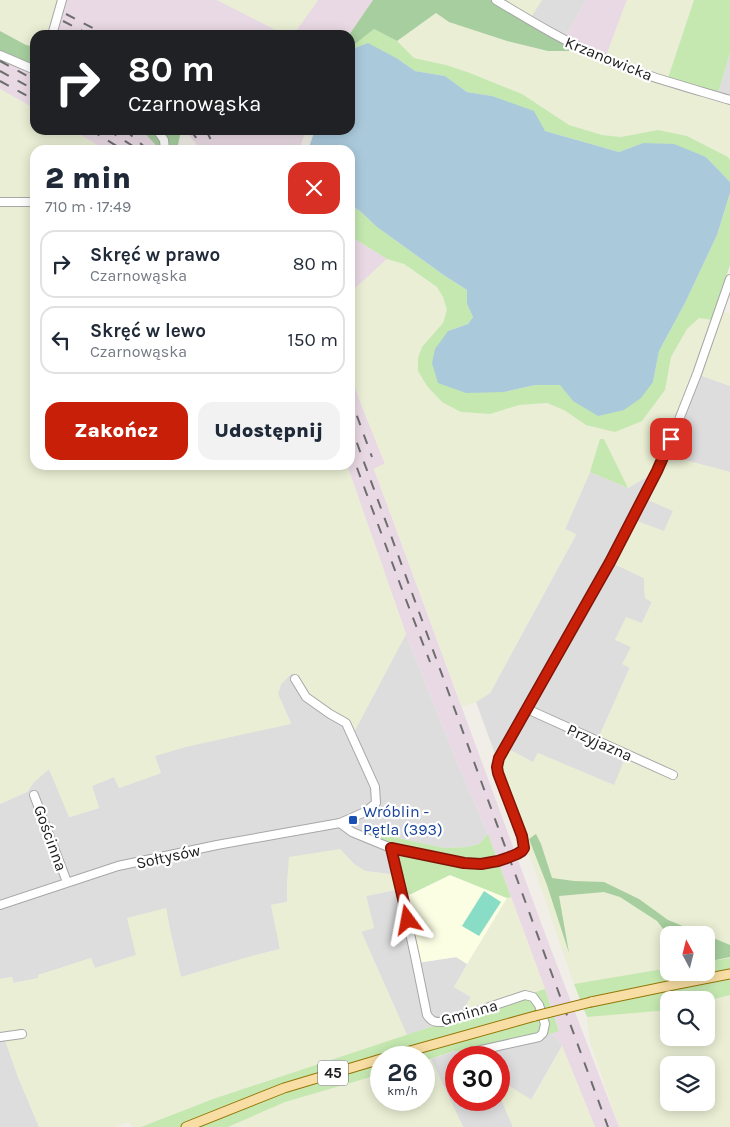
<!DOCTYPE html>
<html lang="pl">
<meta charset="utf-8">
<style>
:root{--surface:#fff;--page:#f2f2f3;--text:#1f2937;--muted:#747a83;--line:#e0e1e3;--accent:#c81f09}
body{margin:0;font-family:Karla,sans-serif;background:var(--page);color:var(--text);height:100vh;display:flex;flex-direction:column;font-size:19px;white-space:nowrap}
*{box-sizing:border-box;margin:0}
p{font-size:16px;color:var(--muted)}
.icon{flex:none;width:28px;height:28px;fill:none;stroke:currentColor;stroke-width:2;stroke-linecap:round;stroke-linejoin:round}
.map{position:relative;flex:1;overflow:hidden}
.sheet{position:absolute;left:30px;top:145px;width:325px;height:325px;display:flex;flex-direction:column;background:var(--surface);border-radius:15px;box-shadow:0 2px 12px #0003}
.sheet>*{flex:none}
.top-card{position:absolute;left:30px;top:30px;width:325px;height:105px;border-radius:15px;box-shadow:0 2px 12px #0003;background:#202124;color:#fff;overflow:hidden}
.needle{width:32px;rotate:353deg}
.fabs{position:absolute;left:660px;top:926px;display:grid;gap:10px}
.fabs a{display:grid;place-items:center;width:55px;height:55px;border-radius:10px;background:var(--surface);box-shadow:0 2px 12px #0003;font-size:25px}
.speed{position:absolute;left:370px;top:1046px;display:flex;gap:10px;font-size:25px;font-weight:700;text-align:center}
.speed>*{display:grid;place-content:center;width:65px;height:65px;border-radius:50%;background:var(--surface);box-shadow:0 2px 12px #0003;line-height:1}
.speed small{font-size:12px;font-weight:400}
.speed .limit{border:8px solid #d22;background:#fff;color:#111}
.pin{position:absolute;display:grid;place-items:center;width:42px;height:42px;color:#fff;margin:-21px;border-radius:10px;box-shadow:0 2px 8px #0006}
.me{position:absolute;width:55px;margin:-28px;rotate:347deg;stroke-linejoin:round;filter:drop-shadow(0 0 4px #0008)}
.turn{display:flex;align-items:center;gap:18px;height:105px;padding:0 15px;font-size:22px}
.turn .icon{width:65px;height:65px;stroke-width:2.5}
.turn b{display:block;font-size:35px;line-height:42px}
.round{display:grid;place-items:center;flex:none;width:52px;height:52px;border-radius:15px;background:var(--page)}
.head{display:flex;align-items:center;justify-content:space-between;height:85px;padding:0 15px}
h1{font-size:30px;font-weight:800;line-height:38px}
.action{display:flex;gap:10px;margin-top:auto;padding:10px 15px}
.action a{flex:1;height:58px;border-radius:15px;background:var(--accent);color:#fff;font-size:20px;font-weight:800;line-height:58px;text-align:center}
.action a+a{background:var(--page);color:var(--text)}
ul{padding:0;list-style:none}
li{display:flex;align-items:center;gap:15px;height:68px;margin:0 10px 8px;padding:0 5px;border:2px solid var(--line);border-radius:15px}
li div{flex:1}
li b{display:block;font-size:19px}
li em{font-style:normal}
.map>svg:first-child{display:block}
.residential{fill:#dedddd}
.industrial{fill:#e9d9e4}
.education{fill:#fbfee3}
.farmland{fill:#e9eed4;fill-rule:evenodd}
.grass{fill:#c5e8b0}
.forest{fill:#a6ce9e}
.pitch{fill:#89dcc5}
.water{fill:#aacadc}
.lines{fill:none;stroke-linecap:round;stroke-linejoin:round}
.minor-casing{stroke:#a7a7a7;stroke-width:10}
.major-casing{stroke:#967707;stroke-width:11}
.minor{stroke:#fff;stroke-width:8}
.major{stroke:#f8dea4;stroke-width:9}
.rail{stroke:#6e6e6e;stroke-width:2;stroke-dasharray:10 10;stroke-linecap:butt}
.minor-bridge-casing{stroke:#a7a7a7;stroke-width:10;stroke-linecap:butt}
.major-bridge-casing{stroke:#967707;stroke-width:11;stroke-linecap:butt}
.minor-bridge{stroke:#fff;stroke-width:8}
.major-bridge{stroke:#f8dea4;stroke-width:9}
.route-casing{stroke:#821406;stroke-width:12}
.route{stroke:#c81f09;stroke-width:9}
.transit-dot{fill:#1a4fb4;stroke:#fff;stroke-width:2}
.labels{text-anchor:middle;stroke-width:4.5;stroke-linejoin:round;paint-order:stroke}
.shield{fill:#fff;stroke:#636363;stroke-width:1}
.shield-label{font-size:15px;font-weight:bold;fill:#202020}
.street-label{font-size:16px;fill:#202020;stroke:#fff}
.transit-label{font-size:16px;fill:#164399;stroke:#fff;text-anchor:start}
</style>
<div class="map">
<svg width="730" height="1127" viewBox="0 0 730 1127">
<rect width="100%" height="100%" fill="#f0eee7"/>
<g class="residential">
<path d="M 542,0 L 586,0 L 564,40 L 529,20 Z"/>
<path d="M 730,53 L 730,99 L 717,96 Z"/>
<path d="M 697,374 L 730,386 L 730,472 L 665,455 Z"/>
<path d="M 657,471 L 673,511 L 664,532 L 632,519 L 610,562 L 644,578 L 645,598 L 652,602 L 642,623 L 615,639 L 631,647 L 630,667 L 597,741 L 627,754 L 614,786 L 538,753 L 533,762 L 498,762 L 476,702 L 490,693 L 576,535 L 565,529 L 590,472 L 628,488 Z"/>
<path d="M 406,634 L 457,762 L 488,834 L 482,841 L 479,844 L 467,847 L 445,848 L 369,832 L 354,832 L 391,848 L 397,875 L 365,871 L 354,864 L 340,849 L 287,882 L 287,902 L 271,905 L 280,949 L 252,956 L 181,977 L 170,930 L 166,908 L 136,955 L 95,968 L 91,958 L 39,975 L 39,978 L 13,983 L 12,977 L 0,979 L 0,804 L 27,792 L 34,782 L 49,769 L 70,817 L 99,808 L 92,786 L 114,777 L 119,788 L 161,773 L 154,756 L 185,747 L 291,723 L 278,694 L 281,684 L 292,673 L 306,697 L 346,723 L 352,736 Z"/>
<path d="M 400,889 L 417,963 L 456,957 L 467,964 L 454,987 L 471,997 L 459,1017 L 407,1035 L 361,931 L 374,928 L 366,896 Z"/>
<path d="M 551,1033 L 557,1039 L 562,1046 L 559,1051 L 531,1100 L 499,1080 L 499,1058 L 456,1058 L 456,1100 L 499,1100 L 499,1094 L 513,1127 L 463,1127 L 431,1059 L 455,1051 L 472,1052 Z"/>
<path d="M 0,1037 L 4,1037 L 18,1077 L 39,1127 L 0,1127 Z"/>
</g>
<g class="industrial">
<path d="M 62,0 L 217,0 L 286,35 L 52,35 Z"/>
<path d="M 318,0 L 373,0 L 349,35 L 293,35 Z"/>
<path d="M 586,0 L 627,0 L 605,59 L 564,40 Z"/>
<path d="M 0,55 L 35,70 L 35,109 L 0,89 Z"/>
<path d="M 72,130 L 142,130 L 160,150 L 106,150 Z"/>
<path d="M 185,130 L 306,130 L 299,150 L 201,150 Z"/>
<path d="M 350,236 L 387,259 L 350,293 Z"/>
<path d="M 350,370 L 359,399 L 385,464 L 374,469 L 547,939 L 619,1127 L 595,1127 L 562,1046 L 557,1039 L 551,1033 L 559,1030 L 545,989 L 488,834 L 457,762 L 406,634 L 347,465 L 350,465 Z"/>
</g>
<path class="education" d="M 450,875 L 507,898 L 467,964 L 456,957 L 417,963 L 402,896 L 411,894 Z"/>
<g class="farmland">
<path d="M 0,0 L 62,0 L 52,35 L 35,35 L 35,47 L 26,45 L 0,31 Z"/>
<path d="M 217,0 L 318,0 L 293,35 L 286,35 Z"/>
<path d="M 496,0 L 542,0 L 529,20 Z"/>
<path d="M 627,0 L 694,0 L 667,81 L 730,101 L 730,160 L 728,157 L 687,136 L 658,130 L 621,137 L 602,135 L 569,125 L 522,94 L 470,73 L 446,65 L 414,58 L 397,41 L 436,13 L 450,22 L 507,41 L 548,51 L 586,51 L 605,59 Z"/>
<path d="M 0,89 L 35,109 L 35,130 L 72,130 L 106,150 L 35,150 L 35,465 L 347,465 L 406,634 L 352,736 L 346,723 L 305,695 L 292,673 L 281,684 L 278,694 L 291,724 L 185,747 L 155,756 L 161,773 L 119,788 L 114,777 L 92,786 L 99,808 L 69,817 L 49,769 L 34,782 L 27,792 L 0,804 Z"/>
<path d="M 387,259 L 403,264 L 437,287 L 443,297 L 447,310 L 443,323 L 422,347 L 418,358 L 418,371 L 427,386 L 461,412 L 490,414 L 519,405 L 547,403 L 564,410 L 586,425 L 642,421 L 665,390 L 671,357 L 687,329 L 699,317 L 713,320 L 722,311 L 730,314 L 730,386 L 697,374 L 665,455 L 730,472 L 730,958 L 706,962 L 706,935 L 669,935 L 669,968 L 574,984 L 531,859 L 524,848 L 498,773 L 505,747 L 533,762 L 538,753 L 614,785 L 627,754 L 597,741 L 630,668 L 622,664 L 631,647 L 615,640 L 626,617 L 642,623 L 652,602 L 645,598 L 644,578 L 610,562 L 632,519 L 664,531 L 673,511 L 643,498 L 655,472 L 628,488 L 604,439 L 600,440 L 590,472 L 565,529 L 576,534 L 490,693 L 476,702 L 462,707 L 374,469 L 385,463 L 359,399 L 350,370 L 350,293 Z"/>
<path d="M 340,849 L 354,864 L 365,871 L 397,875 L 400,889 L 366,896 L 374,928 L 361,932 L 407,1035 L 213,1099 L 141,1127 L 132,1127 L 129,1122 L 115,1127 L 39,1127 L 18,1077 L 4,1037 L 0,1037 L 0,979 L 12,977 L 14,983 L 38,978 L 38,975 L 91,958 L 95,968 L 136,955 L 127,918 L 166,908 L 170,930 L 181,977 L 252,956 L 280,949 L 271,905 L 287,902 L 287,882 L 289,857 Z"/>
<path d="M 511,897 L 545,989 L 459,1017 L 471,997 L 454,987 L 507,898 Z"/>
<path d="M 730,995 L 730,1127 L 619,1127 L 590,1042 L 587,1017 L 669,1009 L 669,1038 L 706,1038 L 706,1001 ZM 669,1065 L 706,1065 L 706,1102 L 669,1102 Z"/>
<path d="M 562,1046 L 595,1127 L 513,1127 L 499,1094 L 499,1080 L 532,1100 Z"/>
<path d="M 431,1059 L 463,1127 L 228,1127 L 285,1102 L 381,1074 L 381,1100 L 424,1100 L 424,1061 Z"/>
</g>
<g class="grass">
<path d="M 694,0 L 730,0 L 730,53 L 717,96 L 667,81 Z"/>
<path d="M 374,29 L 397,41 L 414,58 L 446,65 L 470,73 L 522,94 L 569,125 L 602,135 L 621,137 L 658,130 L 687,136 L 728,157 L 730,160 L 730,182 L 706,157 L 643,143 L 619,152 L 545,131 L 492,96 L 467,92 L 445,76 L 415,71 L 398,59 L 355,48 L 350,56 L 350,48 Z"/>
<path d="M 730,193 L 730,265 L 713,320 L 699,318 L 687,329 L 671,357 L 665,390 L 642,421 L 615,432 L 586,425 L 564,410 L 547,403 L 519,405 L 490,414 L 461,412 L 442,402 L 427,386 L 418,371 L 418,358 L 422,347 L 443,323 L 447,310 L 443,297 L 437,287 L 404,264 L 387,259 L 350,236 L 350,205 L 360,211 L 377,227 L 445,276 L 467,290 L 467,304 L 473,317 L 468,324 L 448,331 L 504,392 L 535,385 L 560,384 L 573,401 L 653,382 L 659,351 L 685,303 L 717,235 Z"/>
<path d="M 600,439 L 604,439 L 628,488 L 590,472 Z"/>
<path d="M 352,832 L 369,832 L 445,848 L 467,847 L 479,844 L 488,834 L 511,897 L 507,898 L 450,875 L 411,894 L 402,896 L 391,848 Z"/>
<path d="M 730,958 L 730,995 L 706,1001 L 669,1000 L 669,1010 L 587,1017 L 574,984 L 669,968 L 669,972 L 706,972 L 706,962 Z"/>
<path d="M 545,989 L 559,1031 L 539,1037 L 472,1052 L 454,1051 L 424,1061 L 424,1058 L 381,1058 L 381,1074 L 285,1102 L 228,1127 L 141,1127 L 213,1099 Z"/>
</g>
<g class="forest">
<path d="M 373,0 L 496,0 L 586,51 L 548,51 L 507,41 L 449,22 L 436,13 L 397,41 L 374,29 L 350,48 L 350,35 L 349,35 Z"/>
<path d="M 0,31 L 26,45 L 35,47 L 35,70 L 0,55 Z"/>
<path d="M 142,130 L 181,130 L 177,150 L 160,150 Z"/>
<path d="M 536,834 L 541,844 L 552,878 L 574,881 L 604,882 L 639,899 L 668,920 L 705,935 L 668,935 L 657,921 L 620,897 L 604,892 L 559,896 L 569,953 L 547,885 L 529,839 Z"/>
<path d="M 706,935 L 730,945 L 730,957 L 706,962 Z"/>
</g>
<path class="pitch" d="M 484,891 L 501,902 L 479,936 L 462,926 Z"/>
<path class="water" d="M 368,43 L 398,59 L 415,71 L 445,76 L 467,92 L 492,96 L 534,111 L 545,131 L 619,152 L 643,143 L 674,144 L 706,157 L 730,182 L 730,193 L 717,235 L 685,303 L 659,351 L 653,382 L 641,398 L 624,410 L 598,416 L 573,401 L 560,385 L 535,385 L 504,392 L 466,393 L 438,383 L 432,363 L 435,349 L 448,331 L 468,324 L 473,317 L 467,304 L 467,290 L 445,276 L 377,227 L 360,211 L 350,205 L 350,150 L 308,150 L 315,130 L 350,130 L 350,56 L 355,48 Z"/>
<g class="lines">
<g class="minor-casing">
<g id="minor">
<path d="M 496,0 C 531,21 565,42 603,58 C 644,76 687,87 730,100"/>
<path d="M 52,35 L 62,0"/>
<path d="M 0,55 L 35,70"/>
<path d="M 157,130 L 164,140 L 165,150"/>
<path d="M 0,202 L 35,202"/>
<path d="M 527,709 L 673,775"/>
<path d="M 34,795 L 67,882"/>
<path d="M 340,823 L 352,832 L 391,848 L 464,863 L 481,864 L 498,861"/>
<path d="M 391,848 L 415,956 L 427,1015 C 433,1023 435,1022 445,1022 L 525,995 L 533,997 L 539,1005 L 545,1024 L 543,1033 L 539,1037 L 472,1052 L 470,1054 L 469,1058"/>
<path d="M 517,854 C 522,851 524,849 524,844 L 498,773 L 497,767 L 499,758 L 610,562 L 657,471 L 665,455 L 697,374 L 730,279"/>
<path d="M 0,905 L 118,866 L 217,845 L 340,823 L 365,812 L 376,803 L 375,787 L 346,723 L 330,714 L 306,697 L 295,679"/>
<path d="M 0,1037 L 22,1034"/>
</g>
</g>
<g class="major-casing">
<g id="major">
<path d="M 591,1002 L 678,984 L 730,974"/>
<path d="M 385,1058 L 535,1016"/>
<path d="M 186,1127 L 284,1088 L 381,1059"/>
</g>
</g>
<use href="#minor" class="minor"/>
<use href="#major" class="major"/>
<g class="rail">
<path d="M 66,14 L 106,35"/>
<path d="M 63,21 L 90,35"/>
<path d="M 0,61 L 35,80"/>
<path d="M 0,71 L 35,90"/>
<path d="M 0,81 L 35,100"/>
<path d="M 91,130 L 123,150"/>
<path d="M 108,130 L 139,150"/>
<path d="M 125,130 L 148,150"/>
<path d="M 190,130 L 206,150"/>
<path d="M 206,130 L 216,150"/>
<path d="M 350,397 L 372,457"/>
<path d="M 350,424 L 608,1127"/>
<path d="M 350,449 L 403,592 L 430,662"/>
</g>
<g class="minor-bridge-casing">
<path id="minor-bridge" d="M 498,861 L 517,854"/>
</g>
<g class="major-bridge-casing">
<path id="major-bridge" d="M 535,1016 L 591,1002"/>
</g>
<use href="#minor-bridge" class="minor-bridge"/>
<use href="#major-bridge" class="major-bridge"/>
</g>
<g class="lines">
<g class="route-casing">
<path id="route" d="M 408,920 L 391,848 L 464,863 L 481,864 L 498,861 L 507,858 L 517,854 L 522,851 L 524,848 L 522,836 L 498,773 L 497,767 L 499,758 L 610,562 L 657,471 L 671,439"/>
</g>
<use href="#route" class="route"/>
</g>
<rect class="transit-dot" x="348" y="815" width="10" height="10" rx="2.5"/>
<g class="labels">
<rect class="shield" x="318" y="1060.5" width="30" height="25" rx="4"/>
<g class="shield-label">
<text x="333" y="1078">45</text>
</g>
<g class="street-label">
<text transform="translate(609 58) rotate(22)" y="6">Krzanowicka</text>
<text transform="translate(600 742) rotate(24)" y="6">Przyjazna</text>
<text transform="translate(51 838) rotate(70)" y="6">Gościnna</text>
<text transform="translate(168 856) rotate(-12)" y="6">Sołtysów</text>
<text transform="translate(469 1012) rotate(-16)" y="6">Gminna</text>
</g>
<g class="transit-label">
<text x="363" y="817">Wróblin -<tspan x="363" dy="18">Pętla (393)</tspan></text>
</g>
</g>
</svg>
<div class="fabs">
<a><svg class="needle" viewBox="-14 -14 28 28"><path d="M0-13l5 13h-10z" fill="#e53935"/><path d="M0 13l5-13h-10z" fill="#747a83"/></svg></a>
<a><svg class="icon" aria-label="search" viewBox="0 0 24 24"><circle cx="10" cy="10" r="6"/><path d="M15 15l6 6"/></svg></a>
<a><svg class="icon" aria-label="layers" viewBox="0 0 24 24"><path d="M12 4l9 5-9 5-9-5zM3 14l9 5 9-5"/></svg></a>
</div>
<div class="speed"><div>26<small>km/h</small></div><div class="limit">30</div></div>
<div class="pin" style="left:671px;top:439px;background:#d93025"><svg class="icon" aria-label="arrive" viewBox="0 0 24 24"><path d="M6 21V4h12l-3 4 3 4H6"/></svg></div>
<svg class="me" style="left:408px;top:920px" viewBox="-20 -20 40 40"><path d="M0-17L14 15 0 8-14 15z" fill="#c81f09" stroke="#fff" stroke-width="4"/></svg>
<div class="top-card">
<div class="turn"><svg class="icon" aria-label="right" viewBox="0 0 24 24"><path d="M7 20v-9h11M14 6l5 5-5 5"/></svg><div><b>80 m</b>Czarnowąska</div></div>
</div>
<section class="sheet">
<div class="head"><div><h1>2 min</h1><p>710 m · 17:49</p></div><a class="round" style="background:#d93025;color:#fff"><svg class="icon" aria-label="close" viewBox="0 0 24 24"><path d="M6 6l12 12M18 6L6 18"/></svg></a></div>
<ul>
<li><svg class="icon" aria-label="right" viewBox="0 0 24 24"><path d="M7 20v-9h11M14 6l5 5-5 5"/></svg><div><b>Skręć w prawo</b><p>Czarnowąska</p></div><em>80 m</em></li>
<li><svg class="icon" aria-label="left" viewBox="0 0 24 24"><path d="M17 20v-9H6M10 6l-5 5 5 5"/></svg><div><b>Skręć w lewo</b><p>Czarnowąska</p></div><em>150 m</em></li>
</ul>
<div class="action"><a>Zakończ</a><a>Udostępnij</a></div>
</section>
</div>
